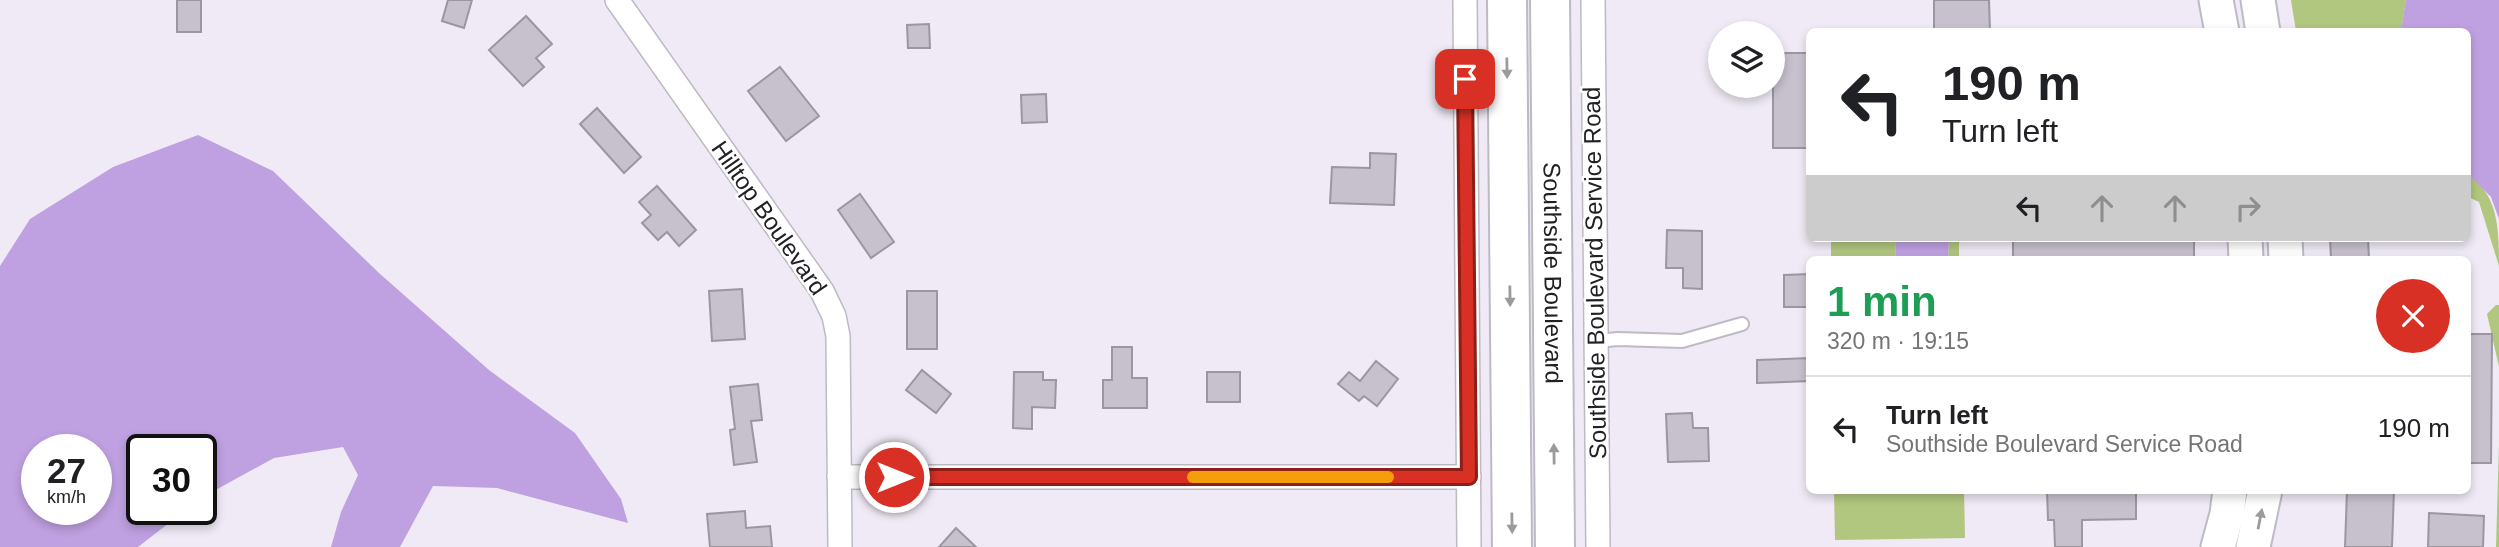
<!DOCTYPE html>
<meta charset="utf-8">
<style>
:root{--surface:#fff;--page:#f2f2f2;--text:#202124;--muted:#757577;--line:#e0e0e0}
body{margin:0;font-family:Arial,sans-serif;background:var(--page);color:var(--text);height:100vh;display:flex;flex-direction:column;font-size:26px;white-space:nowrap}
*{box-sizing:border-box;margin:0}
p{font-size:23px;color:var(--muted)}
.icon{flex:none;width:38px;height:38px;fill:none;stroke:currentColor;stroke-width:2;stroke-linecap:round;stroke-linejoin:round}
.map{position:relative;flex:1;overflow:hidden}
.panel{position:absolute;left:1806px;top:256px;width:665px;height:238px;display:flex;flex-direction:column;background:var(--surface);border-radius:10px;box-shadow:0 4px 10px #0003}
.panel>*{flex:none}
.guide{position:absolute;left:1806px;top:28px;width:665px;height:214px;border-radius:10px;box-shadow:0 4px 10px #0003;background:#fff;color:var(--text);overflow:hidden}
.fabs{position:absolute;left:1708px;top:21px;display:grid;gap:14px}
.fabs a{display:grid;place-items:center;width:77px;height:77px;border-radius:50%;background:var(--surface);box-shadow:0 4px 10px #0003;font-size:35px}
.speed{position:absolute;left:21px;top:434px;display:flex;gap:14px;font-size:35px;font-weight:700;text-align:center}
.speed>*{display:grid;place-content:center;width:91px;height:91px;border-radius:50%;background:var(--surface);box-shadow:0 4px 10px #0003;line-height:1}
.speed small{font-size:18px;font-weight:400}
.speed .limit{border:4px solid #111;border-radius:10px;background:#fff;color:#111}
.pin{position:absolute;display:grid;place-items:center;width:60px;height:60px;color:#fff;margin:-30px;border-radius:14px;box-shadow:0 4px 10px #0006}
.me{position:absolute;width:77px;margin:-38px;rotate:90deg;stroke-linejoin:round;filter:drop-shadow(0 0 5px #0008)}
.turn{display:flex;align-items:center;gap:24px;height:147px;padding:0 21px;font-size:32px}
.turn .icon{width:91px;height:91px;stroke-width:2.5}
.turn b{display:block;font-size:49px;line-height:60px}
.lanes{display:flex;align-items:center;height:66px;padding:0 21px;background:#0003;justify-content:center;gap:35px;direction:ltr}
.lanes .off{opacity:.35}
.round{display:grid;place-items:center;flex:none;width:74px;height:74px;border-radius:37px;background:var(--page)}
.overview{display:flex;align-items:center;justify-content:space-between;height:119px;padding:0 21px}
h1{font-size:42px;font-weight:600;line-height:52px;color:#1e9e55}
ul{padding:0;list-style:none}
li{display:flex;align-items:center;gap:21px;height:105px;padding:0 21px;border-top:2px solid var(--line)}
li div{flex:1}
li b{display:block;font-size:26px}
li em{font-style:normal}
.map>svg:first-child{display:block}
.forest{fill:#b1c67f}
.water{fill:#bfa0e1;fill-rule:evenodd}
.building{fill:#c6c1cc;stroke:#9b96a0;stroke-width:2}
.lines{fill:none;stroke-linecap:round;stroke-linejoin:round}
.lane-casing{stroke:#bebac4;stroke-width:16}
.street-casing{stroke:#bebac4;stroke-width:26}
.secondary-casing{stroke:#bebac4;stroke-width:37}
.highway-casing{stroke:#bebac4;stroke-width:42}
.lane{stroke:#fff;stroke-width:12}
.street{stroke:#fff;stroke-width:23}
.secondary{stroke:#fff;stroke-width:33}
.highway{stroke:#fff;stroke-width:38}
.oneway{fill:#9c9b9c}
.route-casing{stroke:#8d1f18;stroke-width:18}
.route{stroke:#d93025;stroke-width:12}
.slow{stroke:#f59e0b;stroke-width:12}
.labels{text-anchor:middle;stroke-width:5;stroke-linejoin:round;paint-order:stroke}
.street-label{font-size:24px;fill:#222024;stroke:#fff}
</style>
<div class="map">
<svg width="2499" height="547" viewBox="0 0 2499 547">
<rect width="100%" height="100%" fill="#efeaf5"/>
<g class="forest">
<path d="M 2291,0 L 2406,0 L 2401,32 L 2296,31 Z"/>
<path d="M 2468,174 C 2499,196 2499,230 2499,266 L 2479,202 L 2468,197 Z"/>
<path d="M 1831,238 L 1895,238 L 1896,259 L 1831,259 Z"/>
<path d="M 1949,238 L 1959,238 L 1959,259 L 1948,259 Z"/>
<path d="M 2496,305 L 2499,305 L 2499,367 L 2487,314 Z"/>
<path d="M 2499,443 L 2499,547 L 2496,547 Z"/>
<path d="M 1834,490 L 1964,490 L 1965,538 L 1835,540 Z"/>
</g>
<g class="water">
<path d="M 2406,0 L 2499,0 L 2499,219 L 2491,197 L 2468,174 L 2468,32 L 2401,31 Z"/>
<path d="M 198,135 L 273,171 L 379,273 L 489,370 L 575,433 L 621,499 L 628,523 L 497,488 L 433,486 L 400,547 L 331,547 L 341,512 L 358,475 L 343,447 L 274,458 L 201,498 L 201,450 L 142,450 L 142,509 L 187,509 L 138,547 L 0,547 L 0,266 L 30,219 L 113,167 ZM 37,450 L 96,450 L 96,509 L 37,509 Z"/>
<path d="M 1895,238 L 1949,238 L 1948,259 L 1896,259 Z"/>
</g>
<g class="building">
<rect x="177" y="0" width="24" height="32"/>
<path d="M 448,0 L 472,0 L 464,28 L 442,21 Z"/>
<path d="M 1934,0 L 1989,0 L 1990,32 L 1934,32 Z"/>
<path d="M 526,16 L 552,44 L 536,58 L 544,67 L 523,86 L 489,50 Z"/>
<path d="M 929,24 L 930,48 L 908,48 L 907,25 Z"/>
<rect x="1773" y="53" width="37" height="95"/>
<path d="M 780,67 L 819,116 L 786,141 L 748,91 Z"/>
<path d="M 1046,94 L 1047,122 L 1022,123 L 1021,95 Z"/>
<path d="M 597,108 L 641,157 L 624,173 L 580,124 Z"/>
<path d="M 1370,153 L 1396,154 L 1394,205 L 1330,203 L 1332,167 L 1370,168 Z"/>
<path d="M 657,186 L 696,230 L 679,246 L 667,232 L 658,240 L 642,223 L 651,215 L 639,202 Z"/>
<path d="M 860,194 L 894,242 L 871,258 L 838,210 Z"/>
<path d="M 1667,230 L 1702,231 L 1702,289 L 1683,288 L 1683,268 L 1666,268 Z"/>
<rect x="2013" y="238" width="181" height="21"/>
<path d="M 2330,238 L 2368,238 L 2369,259 L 2331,259 Z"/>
<path d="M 1810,274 L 1810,307 L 1784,307 L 1784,275 Z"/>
<path d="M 742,289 L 745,339 L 712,341 L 709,291 Z"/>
<rect x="907" y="291" width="30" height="58"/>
<path d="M 2468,334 L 2492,334 L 2491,463 L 2468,463 Z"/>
<path d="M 1112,347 L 1132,347 L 1132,378 L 1147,378 L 1147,408 L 1103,408 L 1103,380 L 1112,380 Z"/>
<path d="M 1810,358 L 1810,381 L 1757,383 L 1757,360 Z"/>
<path d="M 1376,361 L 1398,379 L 1377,406 L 1364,396 L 1359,401 L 1338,384 L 1349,372 L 1360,381 Z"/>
<path d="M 922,370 L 951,394 L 936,413 L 906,390 Z"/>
<path d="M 1014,372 L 1043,372 L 1043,380 L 1056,380 L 1055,408 L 1032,407 L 1032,429 L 1013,428 Z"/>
<rect x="1207" y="372" width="33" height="30"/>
<path d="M 758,384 L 762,420 L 751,421 L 757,462 L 734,465 L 730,430 L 735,429 L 730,387 Z"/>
<path d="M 1692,413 L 1693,428 L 1708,428 L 1709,461 L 1668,462 L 1666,414 Z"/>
<path d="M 2047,490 L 2136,490 L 2136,519 L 2082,520 L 2082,547 L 2055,547 L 2054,520 L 2048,520 Z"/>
<path d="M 2347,490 L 2394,490 L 2392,547 L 2345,547 Z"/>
<path d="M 745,511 L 746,528 L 770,526 L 772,547 L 710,547 L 707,514 Z"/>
<path d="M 2429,513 L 2484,516 L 2483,547 L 2428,547 Z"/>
<path d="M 956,528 L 976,547 L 939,547 Z"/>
</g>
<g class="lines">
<g class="lane-casing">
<path id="lane" d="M 1596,341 L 1618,339 L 1682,341 L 1742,324"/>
</g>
<g class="street-casing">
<g id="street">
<path d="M 617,0 L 822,291 L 834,316 L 838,336 L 840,547"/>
<path d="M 1465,0 L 1469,547"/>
<path d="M 1593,0 L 1598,547"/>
<path d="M 839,477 L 1469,477"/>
</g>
</g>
<g class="secondary-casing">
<g id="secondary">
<path d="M 2216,0 L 2222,32"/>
<path d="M 2258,0 L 2263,32"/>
<path d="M 2245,238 L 2246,259"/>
<path d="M 2285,238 L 2286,259"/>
<path d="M 2218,547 L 2227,514 L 2230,490"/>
<path d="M 2253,547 L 2265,490"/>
</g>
</g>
<g class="highway-casing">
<g id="highway">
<path d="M 1507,0 L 1512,547"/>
<path id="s1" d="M 1550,0 L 1555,547"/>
</g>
</g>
<use href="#lane" class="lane"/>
<use href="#street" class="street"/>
<use href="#secondary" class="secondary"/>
<use href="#highway" class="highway"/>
</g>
<defs><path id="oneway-solid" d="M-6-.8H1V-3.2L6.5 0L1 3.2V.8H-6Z" transform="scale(1.75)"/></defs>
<g class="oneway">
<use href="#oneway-solid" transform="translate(1507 68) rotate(89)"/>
<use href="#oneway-solid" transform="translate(1510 296) rotate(89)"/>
<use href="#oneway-solid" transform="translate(1554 454) rotate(-91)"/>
<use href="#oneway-solid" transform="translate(2260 519) rotate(-79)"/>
<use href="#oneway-solid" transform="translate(1512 523) rotate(89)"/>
</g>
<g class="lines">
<g class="route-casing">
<path id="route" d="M 894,477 L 1469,477 L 1465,79"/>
</g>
<use href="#route" class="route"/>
<path class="slow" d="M 1193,477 L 1388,477"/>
</g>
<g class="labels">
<g class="street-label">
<text transform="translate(769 218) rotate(55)" y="8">Hilltop Boulevard</text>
<text transform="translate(1595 273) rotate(-91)" y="8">Southside Boulevard Service Road</text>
<text dy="8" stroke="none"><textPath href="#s1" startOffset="273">Southside Boulevard</textPath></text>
</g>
</g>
</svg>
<div class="fabs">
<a><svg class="icon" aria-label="layers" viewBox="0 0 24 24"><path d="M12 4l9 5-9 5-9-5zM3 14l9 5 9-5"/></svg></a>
</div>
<div class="speed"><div>27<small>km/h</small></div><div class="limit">30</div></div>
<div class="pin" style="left:1465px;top:79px;background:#d93025"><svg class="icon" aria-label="arrive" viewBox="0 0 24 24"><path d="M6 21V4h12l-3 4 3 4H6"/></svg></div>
<svg class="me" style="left:894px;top:477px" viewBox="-20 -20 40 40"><circle r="17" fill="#d93025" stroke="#fff" stroke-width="3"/><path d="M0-11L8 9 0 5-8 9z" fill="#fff"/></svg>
<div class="guide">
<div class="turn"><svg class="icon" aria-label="left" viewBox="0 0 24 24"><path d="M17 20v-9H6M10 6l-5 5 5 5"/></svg><div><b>190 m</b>Turn left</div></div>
<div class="lanes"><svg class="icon" aria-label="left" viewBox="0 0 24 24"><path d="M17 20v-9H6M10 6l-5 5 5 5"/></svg><svg class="icon off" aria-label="ahead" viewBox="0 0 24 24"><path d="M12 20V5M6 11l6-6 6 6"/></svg><svg class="icon off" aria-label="ahead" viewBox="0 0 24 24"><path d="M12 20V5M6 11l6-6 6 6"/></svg><svg class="icon off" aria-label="right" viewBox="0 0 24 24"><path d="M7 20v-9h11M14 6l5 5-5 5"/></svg></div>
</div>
<section class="panel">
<div class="overview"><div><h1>1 min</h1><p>320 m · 19:15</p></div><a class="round" style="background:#d93025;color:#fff"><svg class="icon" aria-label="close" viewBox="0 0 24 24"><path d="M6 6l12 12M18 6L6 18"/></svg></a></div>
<ul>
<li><svg class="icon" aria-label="left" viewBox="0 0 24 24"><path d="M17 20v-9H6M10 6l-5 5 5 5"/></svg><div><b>Turn left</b><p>Southside Boulevard Service Road</p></div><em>190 m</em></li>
</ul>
</section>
</div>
